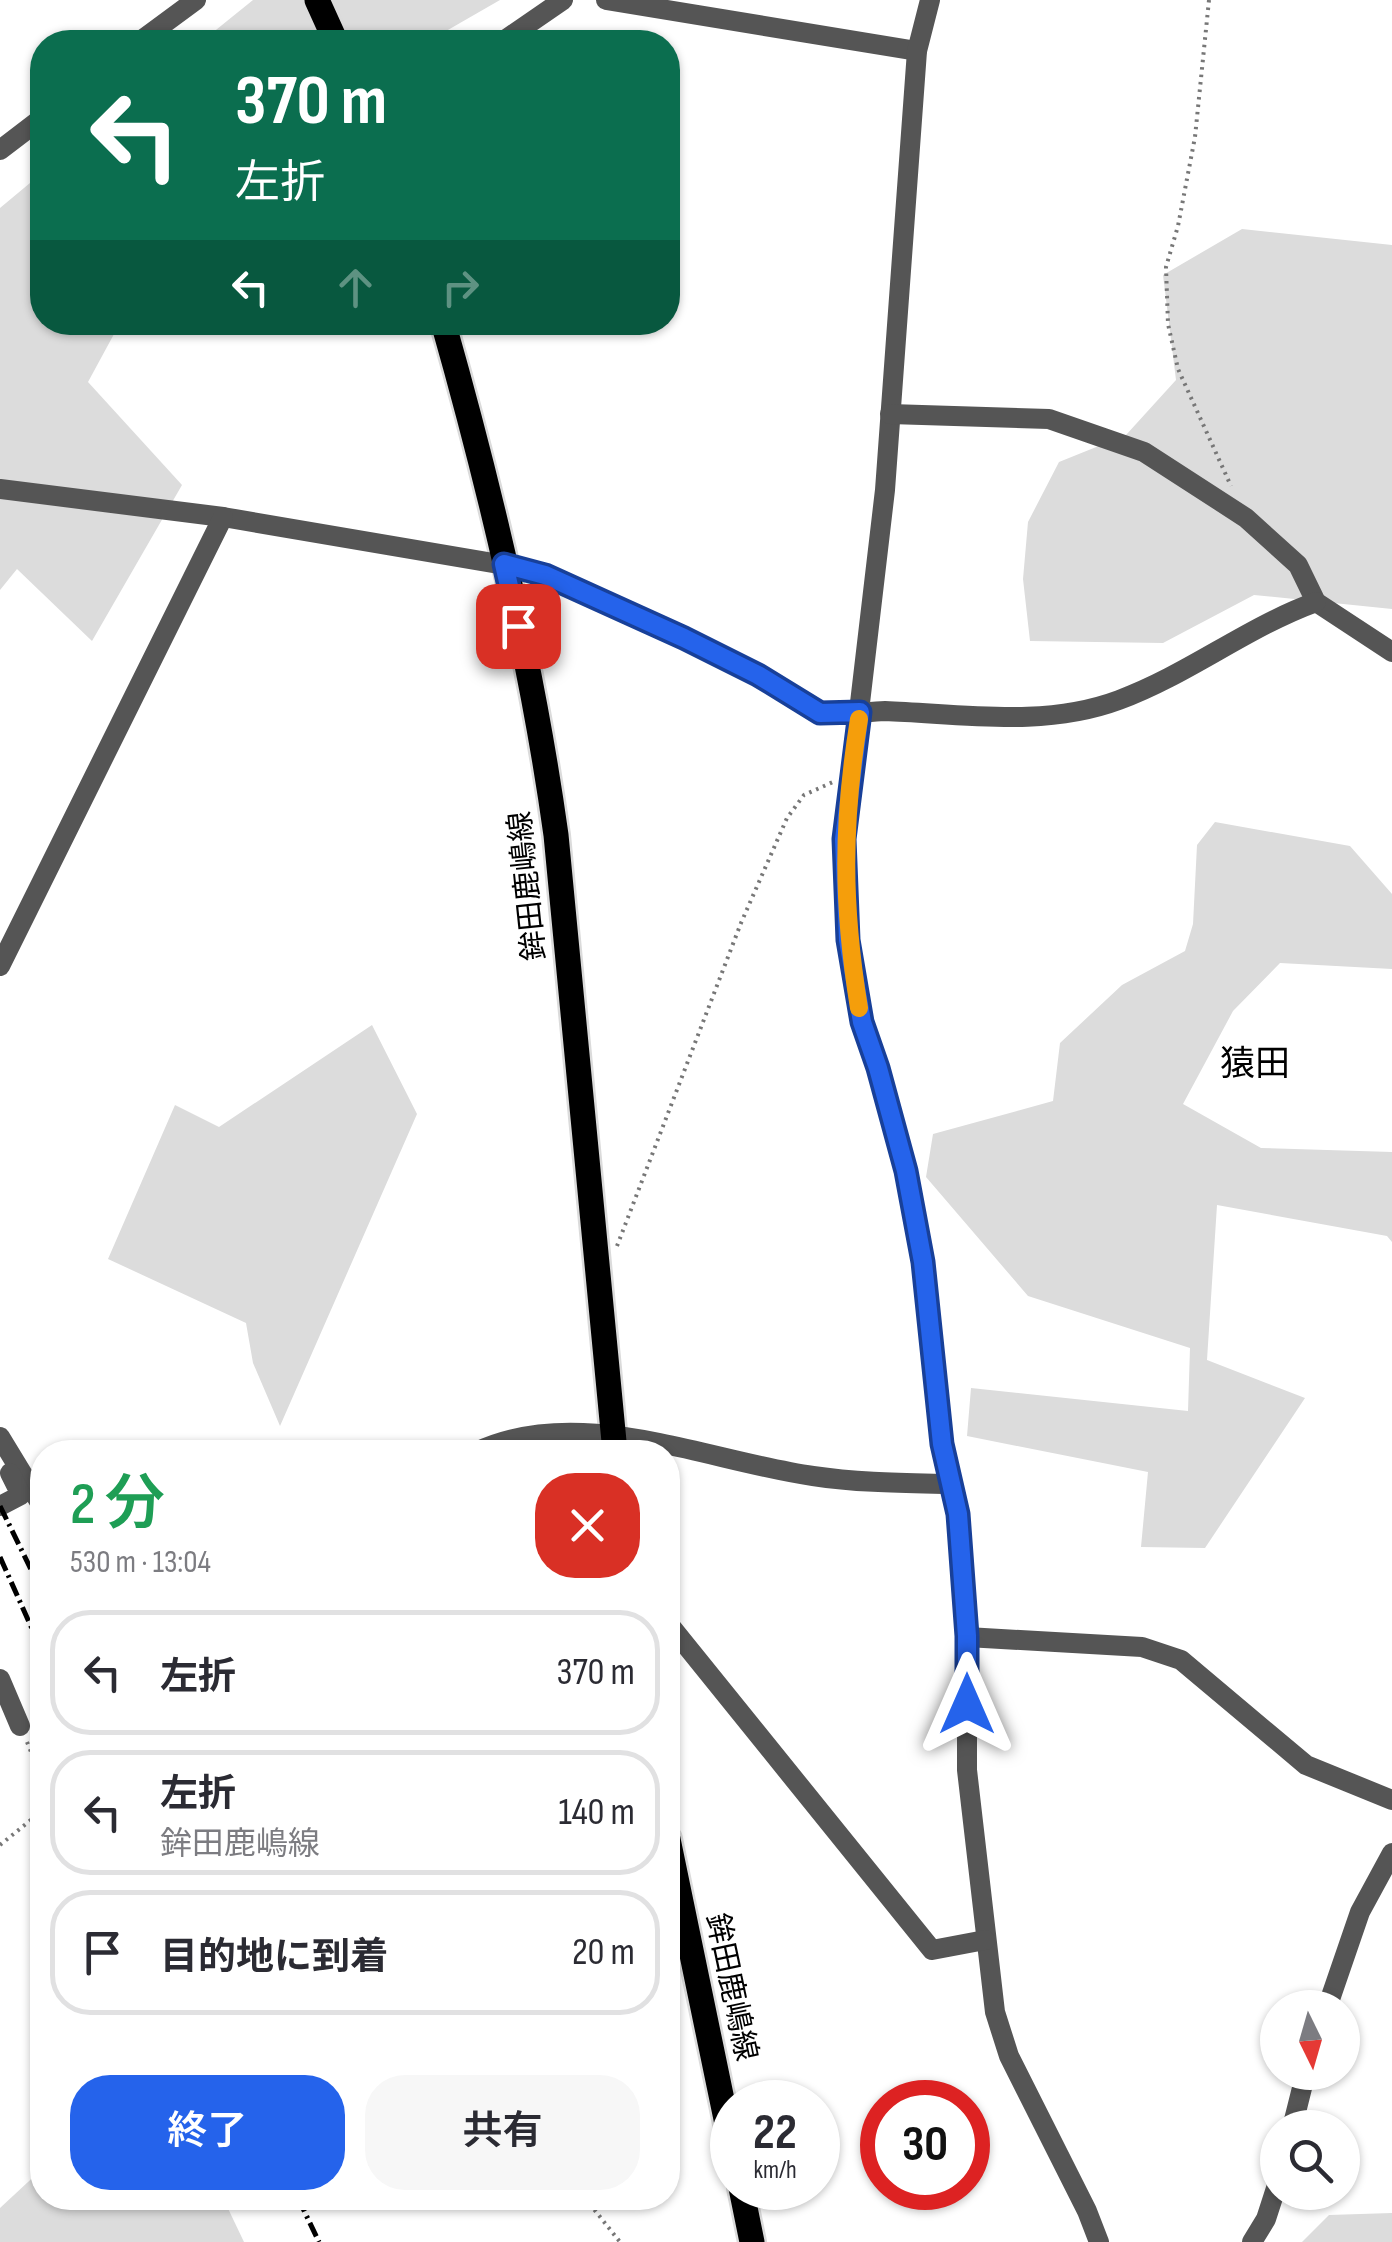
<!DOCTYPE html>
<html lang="ja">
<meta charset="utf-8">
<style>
:root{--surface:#fff;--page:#f7f7f7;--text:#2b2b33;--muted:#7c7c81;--line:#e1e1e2;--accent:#2563eb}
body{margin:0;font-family:"Sofia Sans Condensed","Noto Sans JP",sans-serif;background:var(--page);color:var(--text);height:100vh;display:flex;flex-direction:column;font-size:38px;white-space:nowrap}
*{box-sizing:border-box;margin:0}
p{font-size:32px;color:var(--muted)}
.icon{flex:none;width:55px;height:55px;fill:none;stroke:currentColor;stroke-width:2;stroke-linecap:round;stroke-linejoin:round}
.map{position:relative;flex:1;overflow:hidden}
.panel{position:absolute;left:30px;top:1440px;width:650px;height:770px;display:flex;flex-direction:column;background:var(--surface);border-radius:40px;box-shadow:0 2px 8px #0004}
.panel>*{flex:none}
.hud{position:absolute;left:30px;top:30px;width:650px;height:305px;border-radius:40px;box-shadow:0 2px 8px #0004;background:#0b6e4f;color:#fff;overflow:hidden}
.needle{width:65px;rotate:175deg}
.buttons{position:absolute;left:1260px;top:1990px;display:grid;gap:20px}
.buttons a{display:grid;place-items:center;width:100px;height:100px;border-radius:50%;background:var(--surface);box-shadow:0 2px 8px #0004;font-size:50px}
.speed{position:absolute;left:710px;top:2080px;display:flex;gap:20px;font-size:50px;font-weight:700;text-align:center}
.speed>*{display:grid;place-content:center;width:130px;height:130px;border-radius:50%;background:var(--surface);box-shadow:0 2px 8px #0004;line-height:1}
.speed small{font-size:25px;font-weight:400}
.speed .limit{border:15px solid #d22;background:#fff;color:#111}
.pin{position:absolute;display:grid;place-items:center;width:85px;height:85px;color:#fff;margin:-42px;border-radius:20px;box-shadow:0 5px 15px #0006}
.me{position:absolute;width:110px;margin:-55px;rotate:0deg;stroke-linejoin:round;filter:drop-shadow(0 0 8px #0008)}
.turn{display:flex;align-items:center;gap:35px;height:210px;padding:0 40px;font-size:45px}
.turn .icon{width:130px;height:130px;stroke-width:2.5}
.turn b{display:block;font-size:70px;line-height:85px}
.lanes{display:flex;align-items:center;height:95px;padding:0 40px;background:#0003;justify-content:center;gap:50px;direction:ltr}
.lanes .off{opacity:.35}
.round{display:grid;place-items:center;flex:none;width:105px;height:105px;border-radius:40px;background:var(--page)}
.summary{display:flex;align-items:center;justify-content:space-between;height:170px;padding:0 40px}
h1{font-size:60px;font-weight:600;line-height:75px;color:#1e9e55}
.primary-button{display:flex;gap:20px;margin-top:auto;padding:20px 40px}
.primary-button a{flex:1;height:115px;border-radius:40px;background:var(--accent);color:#fff;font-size:40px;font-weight:600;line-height:115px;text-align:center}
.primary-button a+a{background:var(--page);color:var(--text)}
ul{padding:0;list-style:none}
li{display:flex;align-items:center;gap:30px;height:125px;margin:0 20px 15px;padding:0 20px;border:5px solid var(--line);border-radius:40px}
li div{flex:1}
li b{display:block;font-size:38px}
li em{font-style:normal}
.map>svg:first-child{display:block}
.green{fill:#dcdcdc}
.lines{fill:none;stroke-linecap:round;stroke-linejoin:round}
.major-casing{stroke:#dbdbdb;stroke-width:30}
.path{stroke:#777;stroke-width:4;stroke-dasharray:2.5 5;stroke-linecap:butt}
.minor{stroke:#555;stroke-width:20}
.major{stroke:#000;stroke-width:25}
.rail{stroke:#000;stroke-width:5;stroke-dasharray:15 5 2.5 5;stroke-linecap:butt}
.route-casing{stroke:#184099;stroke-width:25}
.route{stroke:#2563eb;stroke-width:18}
.slow{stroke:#f59e0b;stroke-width:18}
.labels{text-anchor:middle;stroke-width:9;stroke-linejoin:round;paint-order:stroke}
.street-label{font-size:30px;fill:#000;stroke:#fff}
.quarter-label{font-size:35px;fill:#000;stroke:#fff}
</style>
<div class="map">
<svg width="1392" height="2242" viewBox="0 0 1392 2242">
<rect width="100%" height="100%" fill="#fff"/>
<g class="green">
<path d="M 253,0 L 500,0 L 427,42 L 201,42 Z"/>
<path d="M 42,173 L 42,322 L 120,323 L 88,382 L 182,485 L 92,641 L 17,569 L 0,590 L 0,208 Z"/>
<path d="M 1242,229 L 1392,245 L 1392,609 L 1254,595 L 1163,643 L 1030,641 L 1023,579 L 1028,522 L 1059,462 L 1126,435 L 1176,380 L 1163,275 Z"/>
<path d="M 1215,822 L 1350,846 L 1392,894 L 1392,969 L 1280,963 L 1233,1011 L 1183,1104 L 1261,1148 L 1392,1152 L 1392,1242 L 1387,1236 L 1217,1205 L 1207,1360 L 1305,1398 L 1205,1548 L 1141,1547 L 1148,1472 L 967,1436 L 971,1388 L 1188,1411 L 1190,1348 L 1028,1296 L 926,1177 L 933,1134 L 1053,1101 L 1060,1043 L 1122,985 L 1185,951 L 1193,924 L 1197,845 Z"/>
<path d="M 372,1025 L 417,1114 L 280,1426 L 253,1363 L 246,1323 L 108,1259 L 175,1105 L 219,1127 Z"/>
<path d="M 42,2169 L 42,2198 L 223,2198 L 244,2242 L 0,2242 L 0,2208 Z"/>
<path d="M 1392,2213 L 1392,2242 L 1302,2242 L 1329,2215 Z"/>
</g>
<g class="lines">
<g class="major-casing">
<g id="major">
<path d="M 317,0 L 336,42"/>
<path d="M 443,322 C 491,491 532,662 556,835 L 615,1452"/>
<path d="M 668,1839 L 732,2148"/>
<path d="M 741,2188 L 752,2242"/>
</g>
</g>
<g class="path">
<path d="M 1209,0 L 1195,137 L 1178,226 L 1166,267 L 1168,324 L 1178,369 L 1231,486"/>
<path d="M 617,1246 L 741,923 L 787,818 L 804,795 L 833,782"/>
<path d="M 27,1742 L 42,1779"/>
<path d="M 0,1845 L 42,1811"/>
<path d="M 585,2198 L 620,2242"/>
</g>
<g class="minor">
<path d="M 606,0 L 917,51"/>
<path d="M 930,0 L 917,51 L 885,490 L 844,839 L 848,940 L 862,1022 L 878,1068 L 906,1171 L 923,1262 L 941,1445 L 957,1514 L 967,1637 L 967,1770 L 995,2012 L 1009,2056 L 1087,2211 L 1099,2242"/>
<path d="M 139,42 L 196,0"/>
<path d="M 502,42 L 563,0"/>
<path d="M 0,150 L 42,118"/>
<path d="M 890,414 L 1049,419 L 1144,452 L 1246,518 L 1298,565 L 1316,602 L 1392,652"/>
<path d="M 0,489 L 223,517 L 523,568 L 545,575 C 616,607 690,637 759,675 C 778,686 797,702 817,711 C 836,719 865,711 885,711 C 963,714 1044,728 1119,700 C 1189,674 1247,627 1316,602"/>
<path d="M 0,966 L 223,517"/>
<path d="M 0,1437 L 42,1506"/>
<path d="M 476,1452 C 579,1403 707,1461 813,1476 C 859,1483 905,1483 951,1484"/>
<path d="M 0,1506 L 21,1495 L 10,1473"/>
<path d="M 668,1623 L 932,1950 L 985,1940"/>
<path d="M 967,1637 L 1142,1647 L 1181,1660 L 1306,1765 L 1392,1800"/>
<path d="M 0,1679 L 20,1726"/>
<path d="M 1327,2008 L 1360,1912 L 1392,1853"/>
<path d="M 1292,2128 L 1306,2072"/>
<path d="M 1252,2242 L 1266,2219 L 1278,2182"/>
</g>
<use href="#major" class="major"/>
<g class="rail">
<path d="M 0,1506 L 42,1592"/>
<path d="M 0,1557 L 42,1651"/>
<path d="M 298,2198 L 319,2242"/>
</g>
</g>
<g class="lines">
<g class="route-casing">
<path id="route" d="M 518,626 L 504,564 L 545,575 L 684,638 L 758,675 L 820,713 L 860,712 L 844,839 L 848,940 L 862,1022 L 878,1068 L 906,1171 L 923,1262 L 942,1444 L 958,1514 L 967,1636 L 967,1704"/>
</g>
<use href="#route" class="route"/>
<path class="slow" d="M 859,1008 C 842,904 842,824 859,719"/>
</g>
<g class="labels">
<g class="street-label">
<text transform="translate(527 886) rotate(-96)" y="10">鉾田鹿嶋線</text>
<text transform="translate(732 1987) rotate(78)" y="10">鉾田鹿嶋線</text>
</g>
<g class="quarter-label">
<text x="1255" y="1075">猿田</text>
</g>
</g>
</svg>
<div class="buttons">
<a><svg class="needle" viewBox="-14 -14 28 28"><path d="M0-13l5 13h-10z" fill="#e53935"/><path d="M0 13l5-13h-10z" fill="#7c7c81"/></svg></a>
<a><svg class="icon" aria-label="search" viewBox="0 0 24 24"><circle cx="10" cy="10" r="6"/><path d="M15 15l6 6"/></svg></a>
</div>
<div class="speed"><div>22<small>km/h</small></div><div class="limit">30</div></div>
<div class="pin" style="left:518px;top:626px;background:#d93025"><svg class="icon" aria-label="arrive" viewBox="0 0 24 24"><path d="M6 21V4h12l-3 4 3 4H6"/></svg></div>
<svg class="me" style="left:967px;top:1704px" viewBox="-20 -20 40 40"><path d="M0-17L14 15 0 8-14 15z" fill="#2563eb" stroke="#fff" stroke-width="4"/></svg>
<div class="hud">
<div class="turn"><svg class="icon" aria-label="left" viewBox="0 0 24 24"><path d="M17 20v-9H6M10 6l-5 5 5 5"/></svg><div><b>370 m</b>左折</div></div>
<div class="lanes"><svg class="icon" aria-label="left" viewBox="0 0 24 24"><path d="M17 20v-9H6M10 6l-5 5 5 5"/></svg><svg class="icon off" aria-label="ahead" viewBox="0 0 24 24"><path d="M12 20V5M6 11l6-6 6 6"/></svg><svg class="icon off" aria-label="right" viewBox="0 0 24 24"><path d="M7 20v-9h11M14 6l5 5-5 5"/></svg></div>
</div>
<section class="panel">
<div class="summary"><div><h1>2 分</h1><p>530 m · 13:04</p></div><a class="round" style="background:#d93025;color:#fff"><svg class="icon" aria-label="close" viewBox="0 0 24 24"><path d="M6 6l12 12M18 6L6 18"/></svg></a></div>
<ul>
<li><svg class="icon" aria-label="left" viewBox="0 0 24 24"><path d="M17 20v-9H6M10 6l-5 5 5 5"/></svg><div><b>左折</b></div><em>370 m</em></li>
<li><svg class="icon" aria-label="left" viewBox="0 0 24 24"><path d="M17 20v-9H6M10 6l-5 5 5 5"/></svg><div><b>左折</b><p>鉾田鹿嶋線</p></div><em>140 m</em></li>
<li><svg class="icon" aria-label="arrive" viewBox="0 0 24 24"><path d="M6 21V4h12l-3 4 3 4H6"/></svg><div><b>目的地に到着</b></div><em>20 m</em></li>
</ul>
<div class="primary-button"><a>終了</a><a>共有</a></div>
</section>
</div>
